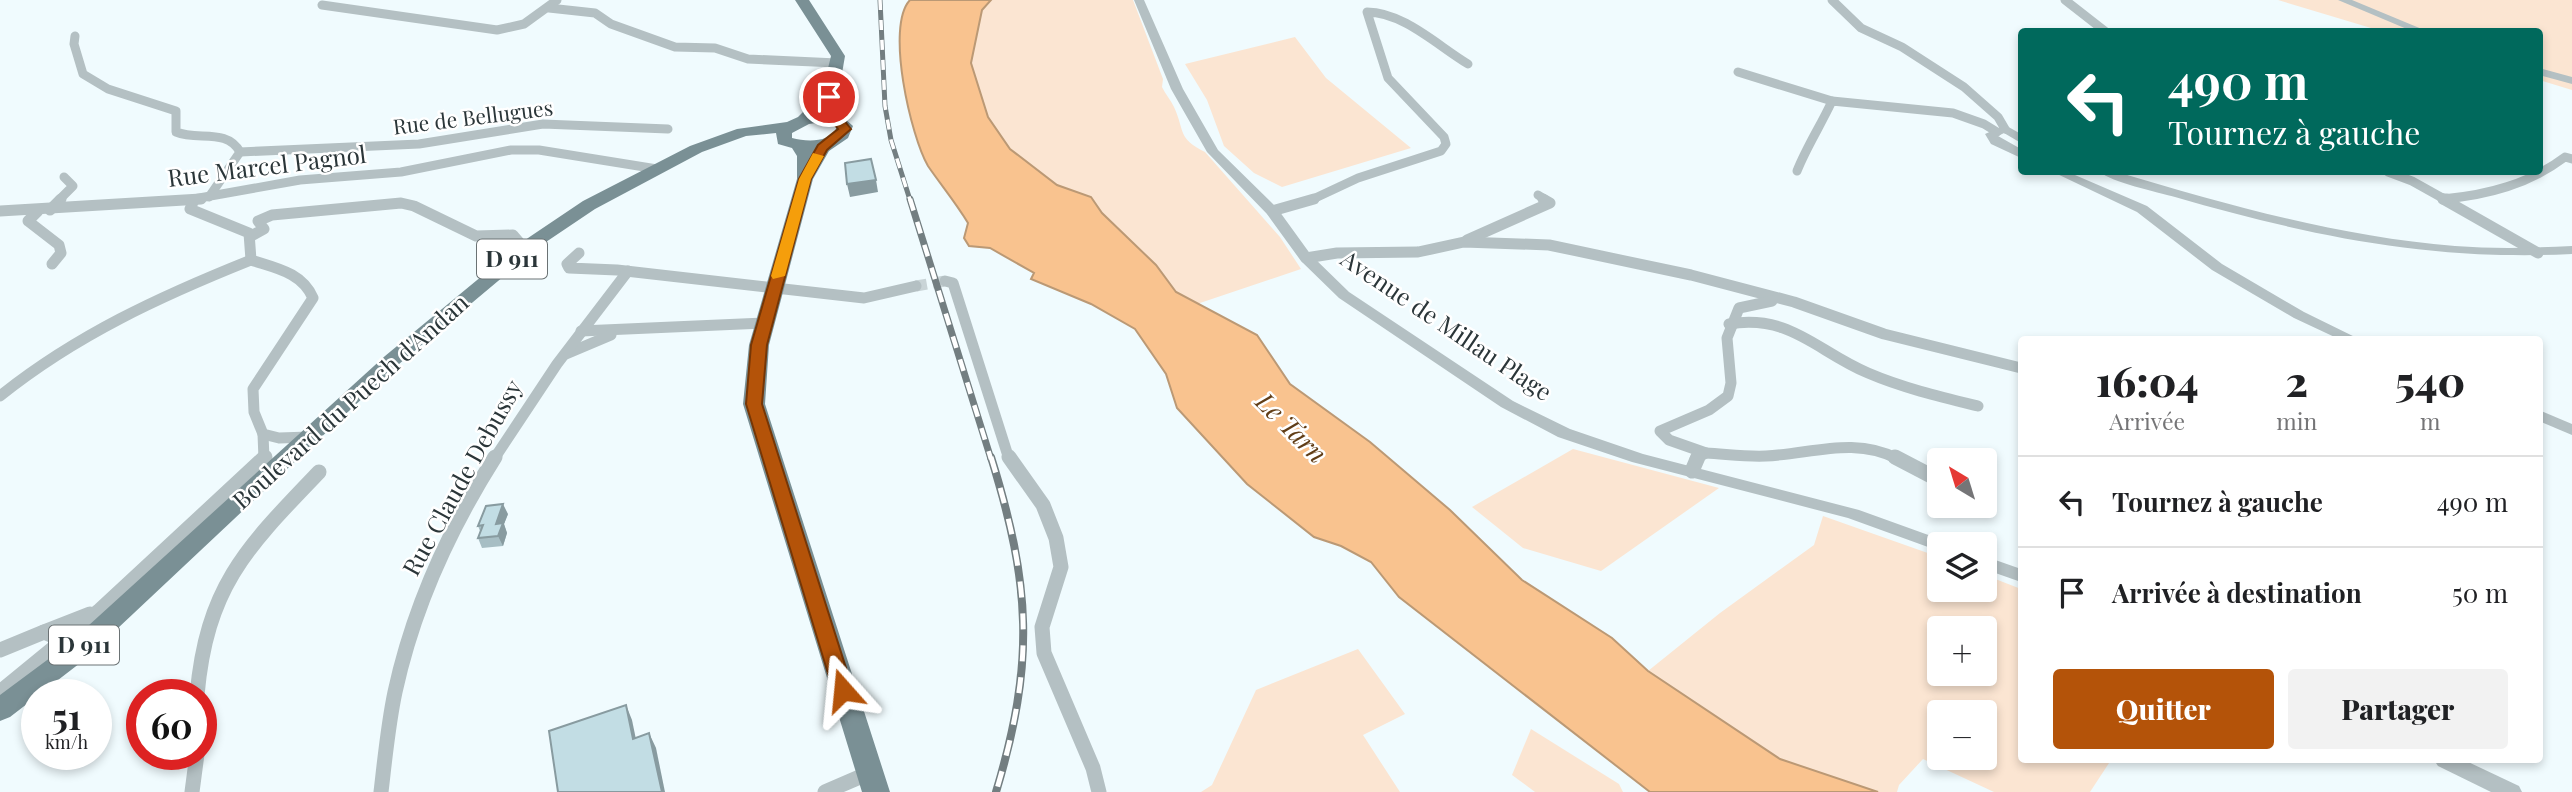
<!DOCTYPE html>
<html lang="fr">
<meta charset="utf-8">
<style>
:root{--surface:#fff;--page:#f2f2f2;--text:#202124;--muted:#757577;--line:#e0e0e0;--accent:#b45309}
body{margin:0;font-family:"Playfair Display",serif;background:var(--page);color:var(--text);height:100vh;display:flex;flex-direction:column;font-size:26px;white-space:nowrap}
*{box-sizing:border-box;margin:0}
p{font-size:23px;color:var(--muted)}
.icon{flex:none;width:38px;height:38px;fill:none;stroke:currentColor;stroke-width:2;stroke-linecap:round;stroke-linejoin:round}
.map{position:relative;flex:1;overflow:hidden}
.details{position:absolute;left:2018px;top:336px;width:525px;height:427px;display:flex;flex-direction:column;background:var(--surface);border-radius:7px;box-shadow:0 4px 10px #0003}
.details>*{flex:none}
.banner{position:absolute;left:2018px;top:28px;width:525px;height:147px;border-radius:7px;box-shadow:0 4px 10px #0003;background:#00695c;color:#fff;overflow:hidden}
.needle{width:46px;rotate:322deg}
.tools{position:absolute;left:1927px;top:448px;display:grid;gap:14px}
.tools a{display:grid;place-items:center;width:70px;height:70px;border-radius:7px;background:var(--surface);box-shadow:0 4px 10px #0003;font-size:35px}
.speed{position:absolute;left:21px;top:679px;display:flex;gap:14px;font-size:35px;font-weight:700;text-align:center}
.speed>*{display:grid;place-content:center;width:91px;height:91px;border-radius:50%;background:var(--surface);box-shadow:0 4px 10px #0003;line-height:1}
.speed small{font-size:18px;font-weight:400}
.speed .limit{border:10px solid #d22;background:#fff;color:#111}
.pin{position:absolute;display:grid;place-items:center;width:60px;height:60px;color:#fff;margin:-30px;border:4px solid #fff;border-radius:50%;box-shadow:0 2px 7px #0007}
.me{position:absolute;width:77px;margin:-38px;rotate:342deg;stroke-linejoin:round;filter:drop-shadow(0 0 5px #0008)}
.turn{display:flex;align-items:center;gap:24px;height:147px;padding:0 35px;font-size:32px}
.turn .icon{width:91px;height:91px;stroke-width:2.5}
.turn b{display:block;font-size:49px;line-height:60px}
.eta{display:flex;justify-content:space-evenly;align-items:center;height:119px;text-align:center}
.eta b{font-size:42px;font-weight:800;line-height:49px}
.primary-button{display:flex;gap:14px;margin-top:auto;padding:14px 35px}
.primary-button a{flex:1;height:80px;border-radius:7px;background:var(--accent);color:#fff;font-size:28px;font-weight:800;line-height:80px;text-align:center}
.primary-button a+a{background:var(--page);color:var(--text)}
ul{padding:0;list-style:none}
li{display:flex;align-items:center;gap:21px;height:91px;padding:0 35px;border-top:2px solid var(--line)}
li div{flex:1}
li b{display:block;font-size:26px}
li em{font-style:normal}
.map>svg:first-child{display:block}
.green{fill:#fbe5d2;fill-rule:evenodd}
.water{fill:#f9c38f;stroke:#bb9975;stroke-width:2}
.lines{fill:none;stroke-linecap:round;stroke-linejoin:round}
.minor-tunnel{stroke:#c9d4d7;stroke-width:11;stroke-dasharray:11 6;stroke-linecap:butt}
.minor-far2{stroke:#b4c0c3;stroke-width:9}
.minor-far1{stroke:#b4c0c3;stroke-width:11}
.minor{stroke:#b4c0c3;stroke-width:15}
.tertiary{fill:#b4c0c3;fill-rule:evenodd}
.primary{fill:#7a9095;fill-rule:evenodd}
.rail-far2-casing{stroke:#737e81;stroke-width:5}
.rail-far1-casing{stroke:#737e81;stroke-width:7}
.rail-casing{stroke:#737e81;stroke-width:8}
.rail-far2{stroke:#fff;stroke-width:3.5;stroke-dasharray:10;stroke-linecap:butt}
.rail-far1{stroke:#fff;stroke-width:4.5;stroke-dasharray:12;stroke-linecap:butt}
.rail{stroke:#fff;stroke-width:5;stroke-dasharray:16;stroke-linecap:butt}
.wall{fill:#a7bec4}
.shaded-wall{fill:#889ba0}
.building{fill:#c2dde4;stroke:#889ba0;stroke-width:2}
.route{fill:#b45309;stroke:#753606;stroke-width:2}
.slow{fill:#f59e0b}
.labels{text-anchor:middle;stroke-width:5;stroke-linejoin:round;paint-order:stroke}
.far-street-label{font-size:21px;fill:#2b3639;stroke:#fff}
.shield{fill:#fff;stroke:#6b7274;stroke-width:2}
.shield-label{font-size:23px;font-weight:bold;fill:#2b3639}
.street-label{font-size:24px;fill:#2b3639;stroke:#fff}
.water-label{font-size:26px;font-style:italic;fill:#613d16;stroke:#fff}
</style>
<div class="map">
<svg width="2572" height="792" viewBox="0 0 2572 792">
<rect width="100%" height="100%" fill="#f0fbfe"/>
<g class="green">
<path d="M 991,0 L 1133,0 L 1163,79 L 1162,87 C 1165,94 1171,100 1174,107 C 1185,131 1177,138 1205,152 L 1280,237 L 1301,269 L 1197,304 L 1176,292 L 1156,265 L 1102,213 L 1091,197 L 1057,185 L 1010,149 L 988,118 L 971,63 L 982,10 Z"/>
<path d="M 2278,0 L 2572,0 L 2572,90 L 2539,80 L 2539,32 L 2381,31 Z"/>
<path d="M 1295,37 L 1326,78 L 1411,148 L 1282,187 L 1254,173 L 1224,146 L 1207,100 L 1185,64 Z"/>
<path d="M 1573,449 L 1719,488 L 1601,571 L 1523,548 L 1472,507 Z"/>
<path d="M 1823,516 L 1939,557 L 1939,590 L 1984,590 L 1985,575 L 2021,589 L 2021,760 L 2111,760 L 2090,792 L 1994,792 L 1923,759 L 1899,785 L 1897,792 L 1878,792 L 1780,759 L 1648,671 L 1720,613 L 1814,545 ZM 1939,628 L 1984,628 L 1984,674 L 1939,674 ZM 1939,712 L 1984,712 L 1984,758 L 1939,758 Z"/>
<path d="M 1358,649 L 1405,714 L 1363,735 L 1400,792 L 1201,792 L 1212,785 L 1256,690 Z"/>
<path d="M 1531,729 L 1619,784 L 1623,792 L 1535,792 L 1512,775 Z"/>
</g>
<path class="water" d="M 910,0 L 991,0 L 982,10 L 971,63 L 988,117 L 1010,149 L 1057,185 L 1091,197 L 1102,213 L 1156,265 L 1176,292 L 1257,335 L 1290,384 L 1370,442 L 1450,510 L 1522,580 L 1612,638 L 1648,671 L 1780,759 L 1878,792 L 1650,792 L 1399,597 L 1371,562 L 1341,546 L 1314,537 L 1247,484 L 1177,408 L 1166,374 L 1135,329 L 1091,304 L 1031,279 L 1034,273 L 990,248 L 969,246 L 964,238 L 968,223 C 956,203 941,185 928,166 C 911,137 885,26 910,0 Z"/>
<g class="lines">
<path class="minor-tunnel" d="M 916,286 L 945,281"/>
<g class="minor-far2">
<path d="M 1832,0 L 1861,28 L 1902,47 L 1964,87 L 1998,117 L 2005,129"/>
<path d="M 2065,0 L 2106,32"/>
<path d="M 322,5 L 497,30 L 524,24 L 557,0"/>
<path d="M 549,8 L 595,13 L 611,24 L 675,47 L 715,48 L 748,59 L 837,63"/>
<path d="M 75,36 L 74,44 L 83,74 L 108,89 L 176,111 L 176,132 C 198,141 227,128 240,152 L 209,197"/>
<path d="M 1738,72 L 1832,101"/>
<path d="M 240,152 L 419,144 L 543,124 L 668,129"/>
<path d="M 1797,171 C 1807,146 1821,125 1832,101 L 1953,113 L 1984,124 L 1997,132"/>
<path d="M 2388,172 L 2412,181 L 2446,200"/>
<path d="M 1538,195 L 1546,200"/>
<path d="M 2443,199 C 2488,195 2529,184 2565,157 L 2572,159"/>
<path d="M 59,200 L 73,186 L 64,177"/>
<path d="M 188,200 L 300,180 L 401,172 L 511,150 L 539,150 L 657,169"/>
<path d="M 1311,200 L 1358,178 L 1441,151 L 1446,144 L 1444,137 L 1388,78 L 1367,12 C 1403,12 1438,46 1468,64"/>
</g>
<g class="minor-far1">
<path d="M 2443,199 L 2538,253"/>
<path d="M 2443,199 L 2447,199"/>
<path d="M 194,200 L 190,209 L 249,233 L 251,260 C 275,268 302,272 313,298 L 253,389 L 254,412 L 263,434 L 279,438 L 309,437"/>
<path d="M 50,210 L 61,199"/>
<path d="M 0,211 L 201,199"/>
<path d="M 38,211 L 28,221 L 59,245 L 61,253 L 52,264"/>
<path d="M 1272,211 L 1314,199"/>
<path d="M 251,236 L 264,229 L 258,221 L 272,215 L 401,203 L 414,206 L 476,236 L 513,235 L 519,242 L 501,257"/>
<path d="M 1467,240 L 1550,203 L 1543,199"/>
<path d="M 579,253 L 567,264 L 569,268 L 617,270 L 864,298 L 916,286"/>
<path d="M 1306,258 L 1337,253 L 1418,252 L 1464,242 L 1549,245 L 1691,275 L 1794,302 L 1884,334 L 2021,368"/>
<path d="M 945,281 L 953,283 L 1009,459"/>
<path d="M 1729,324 C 1791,314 1816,351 1868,373 C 1903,388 1941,397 1978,406"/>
<path d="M 581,331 L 765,323"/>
<path d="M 566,354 L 611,335"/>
<path d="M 0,396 C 76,335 161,296 251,260"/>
<path d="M 263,434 L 264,459"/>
<path d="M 1706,453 C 1726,454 1746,457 1766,456 C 1811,454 1855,436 1898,459"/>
<path d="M 494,459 L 557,364 L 628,271"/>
<path d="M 1695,459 L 1706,453 L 1669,440 L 1660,431 L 1709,410 L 1728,396 L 1731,383 L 1727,338 L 1739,308 L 1772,301"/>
</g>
<g class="minor">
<path d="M 1009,457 L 1043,505 L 1056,538 L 1061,567 L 1042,627 L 1044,653 L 1093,768 L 1099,792"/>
<path d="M 1895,457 L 1939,480"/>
<path d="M 1692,471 L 1698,457"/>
<path d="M 64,641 L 44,632 L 90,614"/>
<path d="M 0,650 L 44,632"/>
<path d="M 0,692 L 100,610 L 265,457"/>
<path d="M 197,695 C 207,586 246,548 319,472"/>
<path d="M 192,792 L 197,754"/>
<path d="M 381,792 C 385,758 388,725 395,692 C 413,609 450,528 495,457"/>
<path d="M 825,792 L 869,773"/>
</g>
<g class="tertiary">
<path d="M 1134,0 L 1144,0 L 1183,89 L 1218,150 L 1277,208 L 1311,255 L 1349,292 L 1513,401 L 1570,429 L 1643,454 L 1859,510 L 1945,541 L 1948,544 L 1939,544 L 1939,551 L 1848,518 L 1632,462 L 1558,437 L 1501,407 L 1339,298 L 1301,261 L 1267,214 L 1207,152 L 1171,89 Z"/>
<path d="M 2338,0 L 2352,0 L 2429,32 L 2414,32 Z"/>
<path d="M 2539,68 L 2572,77 L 2572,84 L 2539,75 Z"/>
<path d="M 2005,125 L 2021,134 L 2021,143 L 2004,133 L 1998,136 L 2021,149 L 2021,158 L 1991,144 L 1985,134 Z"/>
<path d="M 2053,172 L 2068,172 L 2147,206 L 2222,264 L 2304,312 L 2361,340 L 2341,340 L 2294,318 L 2212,270 L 2137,212 Z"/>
<path d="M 2100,172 L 2117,172 C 2228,205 2340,237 2455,246 C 2494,249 2533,248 2572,246 L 2572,254 C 2430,261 2310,236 2175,197 C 2157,192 2111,182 2100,172 Z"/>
<path d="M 2539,410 L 2572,424 L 2572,435 L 2539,421 Z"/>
<path d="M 1984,556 L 2021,569 L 2021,582 L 1984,569 Z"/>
<path d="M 2434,760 L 2464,760 L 2519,786 L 2522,792 L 2491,792 L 2438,766 Z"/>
</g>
<path class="primary" d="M 795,0 L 809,0 L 845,56 L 840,85 L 823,113 L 844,118 L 853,126 L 848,138 L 829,151 L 813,179 L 769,345 L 765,404 L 890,792 L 862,792 L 743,404 L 749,345 L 797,179 L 797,156 L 792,148 L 778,144 L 776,133 L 746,136 L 702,152 L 595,209 L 540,246 L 399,364 L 84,660 L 10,717 L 0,721 L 0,695 L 66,646 L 385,356 L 528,238 L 583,201 L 690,146 L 737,129 L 787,122 L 798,117 L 822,93 L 831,56 ZM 822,122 L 837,127 C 830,143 807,142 792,138 L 792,133 L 809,124 Z"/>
<g class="rail-far2-casing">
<path id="rail-far2" d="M 880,0 L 885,106 L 891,140 L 910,200"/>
</g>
<g class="rail-far1-casing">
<path id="rail-far1" d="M 910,199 L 991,459"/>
</g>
<g class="rail-casing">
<path id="rail" d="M 991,457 C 1031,586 1035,662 996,792"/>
</g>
<use href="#rail-far2" class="rail-far2"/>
<use href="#rail-far1" class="rail-far1"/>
<use href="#rail" class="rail"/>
</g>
<path class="wall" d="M 508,514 L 504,524 L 507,533 L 503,546 L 482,548 L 478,538 L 480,531 L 478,526 Z"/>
<g class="shaded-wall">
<path d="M 876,180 L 878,192 L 850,197 L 847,184 Z"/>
<path d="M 503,504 L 508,514 L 504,524 L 507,533 L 503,546 L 498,536 L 496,524 Z"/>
<path d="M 626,705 L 632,720 L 639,754 L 633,739 Z"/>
<path d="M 649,733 L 656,748 L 665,792 L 662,792 Z"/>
</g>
<g class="building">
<path d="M 871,159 L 876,180 L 847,184 L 845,163 Z"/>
<path d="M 503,504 L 496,524 L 503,523 L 498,536 L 478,538 L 483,525 L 478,526 L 486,506 Z"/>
<path d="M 626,705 L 633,739 L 649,733 L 662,792 L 558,792 L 549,731 Z"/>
</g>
<path class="route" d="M 825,95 L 833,95 L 840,115 L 851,129 L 827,150 L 811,179 L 767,345 L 762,404 L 853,690 L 850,696 L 836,696 L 833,690 L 746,404 L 751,345 L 799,179 L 818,145 L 838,129 L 828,116 Z"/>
<path class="slow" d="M 813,153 L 824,156 L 811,179 L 785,276 L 773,279 L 771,276 L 799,179 Z"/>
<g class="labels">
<g class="far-street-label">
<text transform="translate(473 118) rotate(-7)" y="7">Rue de Bellugues</text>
</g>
<g class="shield">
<rect x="477" y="239.5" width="70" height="39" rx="5"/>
<rect x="49" y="625.5" width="70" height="39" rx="5"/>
</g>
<g class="shield-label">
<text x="512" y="267">D 911</text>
<text x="84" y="653">D 911</text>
</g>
<g class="street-label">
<text transform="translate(267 167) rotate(-7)" y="8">Rue Marcel Pagnol</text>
<text transform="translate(1446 326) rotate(34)" y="8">Avenue de Millau Plage</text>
<text transform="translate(351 402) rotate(-42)" y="8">Boulevard du Puech d'Andan</text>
<text transform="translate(463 478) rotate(-61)" y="8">Rue Claude Debussy</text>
</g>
<g class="water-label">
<text transform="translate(1291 428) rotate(45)" y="9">Le Tarn</text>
</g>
</g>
</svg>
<div class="tools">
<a><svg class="needle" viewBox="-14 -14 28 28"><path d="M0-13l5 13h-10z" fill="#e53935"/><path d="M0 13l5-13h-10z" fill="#757577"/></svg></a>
<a><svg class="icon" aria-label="layers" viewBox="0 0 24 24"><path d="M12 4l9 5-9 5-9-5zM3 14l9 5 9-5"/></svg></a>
<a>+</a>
<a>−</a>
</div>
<div class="speed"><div>51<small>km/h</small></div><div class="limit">60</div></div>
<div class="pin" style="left:829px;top:97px;background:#d93025"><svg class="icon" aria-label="arrive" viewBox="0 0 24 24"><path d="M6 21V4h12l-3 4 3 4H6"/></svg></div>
<svg class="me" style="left:843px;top:690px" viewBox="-20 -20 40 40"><path d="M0-17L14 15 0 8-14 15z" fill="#b45309" stroke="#fff" stroke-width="4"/></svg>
<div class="banner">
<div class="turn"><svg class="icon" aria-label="left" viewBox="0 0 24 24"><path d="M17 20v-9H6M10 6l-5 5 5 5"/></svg><div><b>490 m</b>Tournez à gauche</div></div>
</div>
<section class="details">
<div class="eta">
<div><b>16:04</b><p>Arrivée</p></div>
<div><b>2</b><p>min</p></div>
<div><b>540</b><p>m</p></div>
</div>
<ul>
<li><svg class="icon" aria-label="left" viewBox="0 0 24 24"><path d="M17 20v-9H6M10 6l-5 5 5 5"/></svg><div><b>Tournez à gauche</b></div><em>490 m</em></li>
<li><svg class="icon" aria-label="arrive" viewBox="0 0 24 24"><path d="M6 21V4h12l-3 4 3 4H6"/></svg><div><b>Arrivée à destination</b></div><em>50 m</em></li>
</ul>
<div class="primary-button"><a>Quitter</a><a>Partager</a></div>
</section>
</div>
